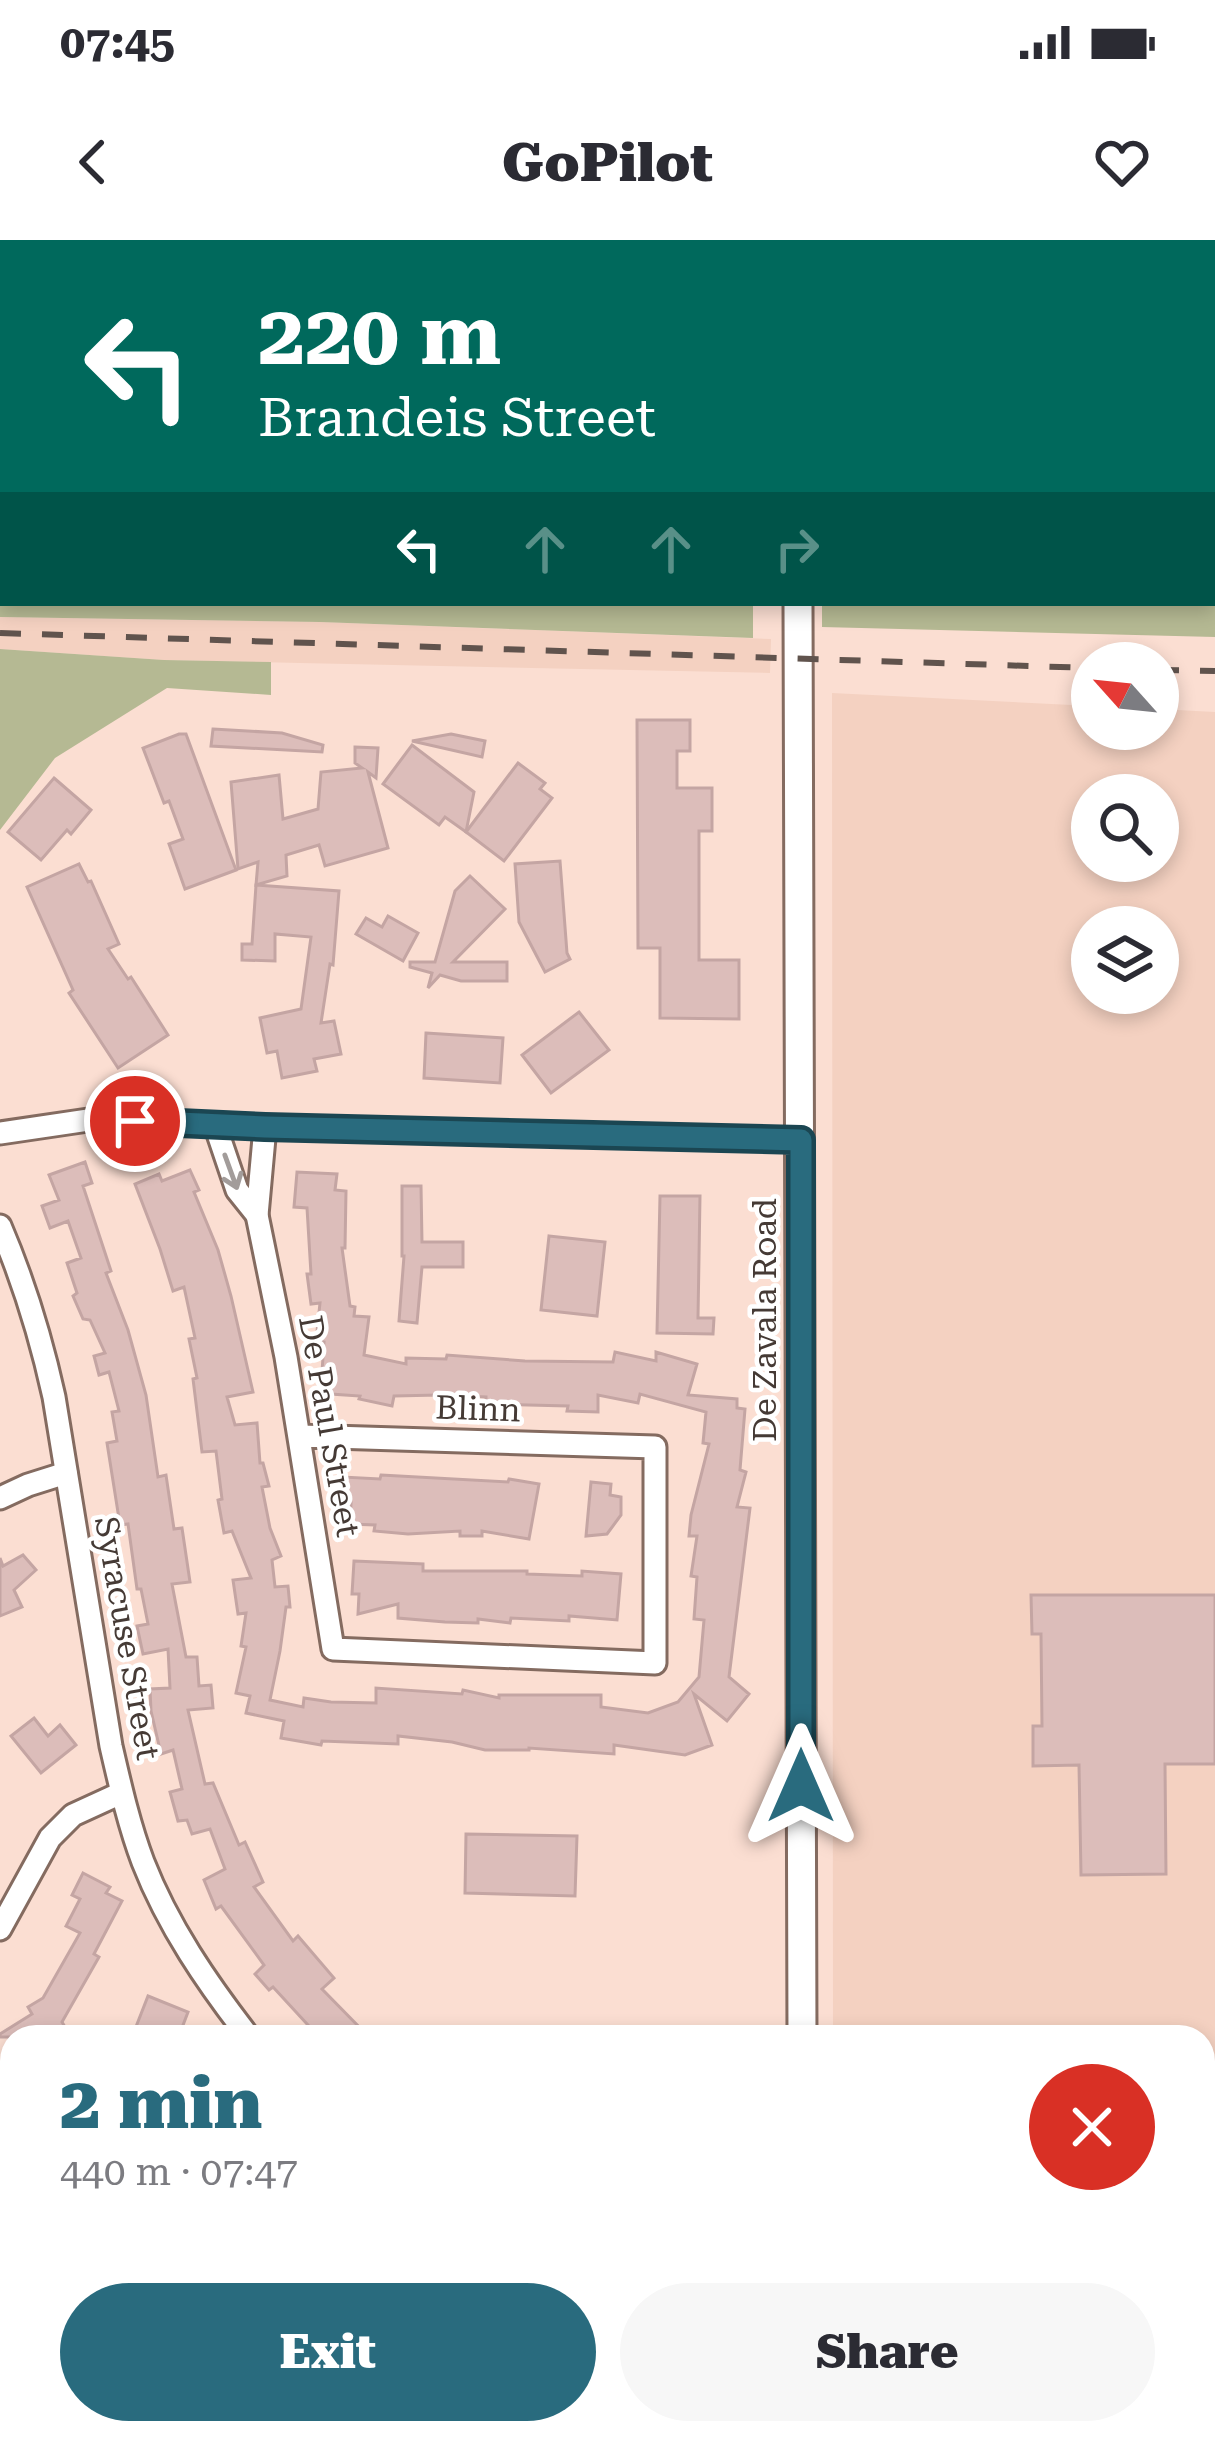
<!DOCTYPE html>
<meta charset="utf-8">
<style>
:root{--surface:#fff;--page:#f7f7f7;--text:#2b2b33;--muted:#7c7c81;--accent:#296b7e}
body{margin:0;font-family:"Roboto Serif",serif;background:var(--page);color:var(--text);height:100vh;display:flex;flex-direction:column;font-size:45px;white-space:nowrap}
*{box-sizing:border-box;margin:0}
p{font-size:39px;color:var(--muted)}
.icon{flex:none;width:66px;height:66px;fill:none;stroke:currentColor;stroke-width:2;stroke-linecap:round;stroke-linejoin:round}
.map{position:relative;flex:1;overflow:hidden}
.sheet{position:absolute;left:0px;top:1785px;width:1215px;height:420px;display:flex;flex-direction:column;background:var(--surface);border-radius:36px 36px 0 0;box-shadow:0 6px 18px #0003}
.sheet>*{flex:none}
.guide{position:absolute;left:0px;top:0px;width:1215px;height:366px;box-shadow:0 6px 18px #0003;background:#00695c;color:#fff;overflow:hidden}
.needle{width:78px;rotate:297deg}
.fabs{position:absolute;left:1071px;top:402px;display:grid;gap:24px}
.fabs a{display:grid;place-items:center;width:108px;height:108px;border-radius:50%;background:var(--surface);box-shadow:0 6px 18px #0003;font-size:60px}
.pin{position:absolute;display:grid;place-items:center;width:102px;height:102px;color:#fff;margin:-51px;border:6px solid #fff;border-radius:50%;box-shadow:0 3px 12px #0007}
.me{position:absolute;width:132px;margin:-66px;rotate:0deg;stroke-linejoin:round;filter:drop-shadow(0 0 9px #0008)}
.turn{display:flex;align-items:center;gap:42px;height:252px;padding:0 60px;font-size:54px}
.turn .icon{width:156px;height:156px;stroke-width:2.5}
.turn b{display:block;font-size:84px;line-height:102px}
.lanes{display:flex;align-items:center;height:114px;padding:0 60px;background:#0003;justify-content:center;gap:60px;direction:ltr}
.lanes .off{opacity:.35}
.round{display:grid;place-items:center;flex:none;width:126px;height:126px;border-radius:63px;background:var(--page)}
.head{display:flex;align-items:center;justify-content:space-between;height:204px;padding:0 60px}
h1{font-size:72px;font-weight:800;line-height:90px;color:var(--accent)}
.button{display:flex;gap:24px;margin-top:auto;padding:24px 60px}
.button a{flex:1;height:138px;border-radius:72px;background:var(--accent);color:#fff;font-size:48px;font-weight:800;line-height:138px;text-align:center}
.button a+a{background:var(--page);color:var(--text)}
.status{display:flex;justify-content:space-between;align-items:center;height:84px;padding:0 60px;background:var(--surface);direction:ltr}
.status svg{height:33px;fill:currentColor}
header{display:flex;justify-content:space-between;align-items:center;height:156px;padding:0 60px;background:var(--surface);font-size:54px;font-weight:800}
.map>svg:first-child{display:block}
.built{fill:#f4d1c1;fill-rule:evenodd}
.green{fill:#b5b993}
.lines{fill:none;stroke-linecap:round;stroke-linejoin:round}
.stream{stroke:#8bd9de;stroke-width:6}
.building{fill:#dcbdba;stroke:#c4a5a3;stroke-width:3}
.minor-casing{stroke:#846b60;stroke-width:27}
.major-casing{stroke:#846b60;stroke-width:33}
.minor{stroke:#fff;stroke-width:21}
.major{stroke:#fff;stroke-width:27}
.rail{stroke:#60534d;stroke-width:6;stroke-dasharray:21 21;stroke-linecap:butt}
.oneway{stroke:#a29c9a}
.route-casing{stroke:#1b4652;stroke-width:30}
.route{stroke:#296b7e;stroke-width:21}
.labels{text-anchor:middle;stroke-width:9;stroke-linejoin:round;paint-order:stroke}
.street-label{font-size:33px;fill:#453a35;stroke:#fff}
</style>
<div class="status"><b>07:45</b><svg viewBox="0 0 49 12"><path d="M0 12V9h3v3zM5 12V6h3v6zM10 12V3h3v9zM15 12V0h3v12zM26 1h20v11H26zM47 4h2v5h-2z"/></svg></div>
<header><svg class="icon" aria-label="back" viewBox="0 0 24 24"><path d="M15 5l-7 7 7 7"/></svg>GoPilot<svg class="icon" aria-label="heart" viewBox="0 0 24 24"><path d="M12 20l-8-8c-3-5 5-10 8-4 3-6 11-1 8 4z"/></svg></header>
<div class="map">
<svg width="1215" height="2205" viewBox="0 0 1215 2205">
<rect width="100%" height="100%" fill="#fbded2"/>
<g class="built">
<path d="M 0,377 L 320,382 L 771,399 L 770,433 L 164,420 L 0,409 Z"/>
<path d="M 832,453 L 1092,466 L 1092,489 L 1158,489 L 1158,469 L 1215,472 L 1215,2205 L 837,2205 L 836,2193 L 1203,2193 L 1203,1797 L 833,1797 ZM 1092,555 L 1158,555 L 1158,621 L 1092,621 ZM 1092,687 L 1158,687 L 1158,753 L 1092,753 Z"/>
</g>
<g class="green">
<path d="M 818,0 L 1215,0 L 1215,397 L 822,387 L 822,363 L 1212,363 L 1212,3 L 818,3 Z"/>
<path d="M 0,344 L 3,345 L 3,363 L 753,363 L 753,398 L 320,382 L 0,377 Z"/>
<path d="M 0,409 L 164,420 L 271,422 L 271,455 L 167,448 L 55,518 L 0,590 Z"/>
</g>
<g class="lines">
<g class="stream">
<path d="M 23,0 L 25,3"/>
<path d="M 994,0 L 999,3"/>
<path d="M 1212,122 L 1215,121"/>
</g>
</g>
<g class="building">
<path d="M 637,480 L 690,480 L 690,511 L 677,511 L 677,548 L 712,548 L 712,591 L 699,591 L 699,720 L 739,720 L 739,779 L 660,778 L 660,708 L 638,708 Z"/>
<path d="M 213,489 L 282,493 L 323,505 L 322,512 L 211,506 Z"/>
<path d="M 179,494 L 186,494 L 236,630 L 185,649 L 169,604 L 183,599 L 169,561 L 164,563 L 143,508 Z"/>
<path d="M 451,494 L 485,501 L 482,517 L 412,501 Z"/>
<path d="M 412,505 L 474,552 L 466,592 L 445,577 L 439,585 L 383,544 Z"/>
<path d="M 355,507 L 378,508 L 376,538 L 368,532 L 388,608 L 325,626 L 319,605 L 286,615 L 287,636 L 256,645 L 258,622 L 238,629 L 231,542 L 279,535 L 283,579 L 318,569 L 321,532 L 362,528 L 355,523 Z"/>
<path d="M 518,523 L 545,543 L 540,549 L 552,558 L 504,621 L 466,592 Z"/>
<path d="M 54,538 L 91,570 L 71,594 L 67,590 L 41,620 L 8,592 Z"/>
<path d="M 560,621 L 567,713 L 570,719 L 545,732 L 519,682 L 515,624 Z"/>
<path d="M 79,624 L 88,642 L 91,641 L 119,704 L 108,709 L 128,739 L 131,737 L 168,795 L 118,828 L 69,753 L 73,750 L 27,647 Z"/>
<path d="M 470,636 L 505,669 L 453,722 L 507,722 L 507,741 L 461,741 L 440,735 L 428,748 L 432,733 L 410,727 L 410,722 L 435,722 L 455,651 Z"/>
<path d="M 256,645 L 339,651 L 333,725 L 330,724 L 321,783 L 334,781 L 341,814 L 314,819 L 317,831 L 282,838 L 277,811 L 267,813 L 260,778 L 301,769 L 311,697 L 275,694 L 275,721 L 242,720 L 242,704 L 252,704 Z"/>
<path d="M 388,676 L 418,693 L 403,721 L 356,694 L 366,678 L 382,687 Z"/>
<path d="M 579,772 L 609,810 L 551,853 L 522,815 Z"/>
<path d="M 426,793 L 503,798 L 500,843 L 424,838 Z"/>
<path d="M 85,922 L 92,943 L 83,946 L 111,1031 L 106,1033 L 128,1090 L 146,1155 L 158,1237 L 166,1235 L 174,1289 L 182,1288 L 190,1342 L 172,1344 L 186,1417 L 197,1417 L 199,1446 L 211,1445 L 213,1468 L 188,1470 L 205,1544 L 213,1543 L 239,1605 L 245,1602 L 263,1642 L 254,1647 L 293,1701 L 298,1696 L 334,1738 L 322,1749 L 369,1797 L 319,1797 L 273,1747 L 269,1750 L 255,1734 L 264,1725 L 221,1666 L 216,1669 L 204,1640 L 225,1629 L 210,1589 L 192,1594 L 187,1580 L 178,1581 L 170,1552 L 182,1549 L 173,1510 L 161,1514 L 151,1471 L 150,1449 L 170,1448 L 168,1409 L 143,1414 L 137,1386 L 148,1384 L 141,1349 L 137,1349 L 128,1284 L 120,1285 L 107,1203 L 117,1201 L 112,1172 L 119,1171 L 109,1132 L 99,1135 L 94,1116 L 105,1113 L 90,1080 L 83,1079 L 73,1056 L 77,1053 L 67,1023 L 81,1018 L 68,981 L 50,988 L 42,966 L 59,960 L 49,935 Z"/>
<path d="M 190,930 L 199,950 L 194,952 L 218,1010 L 231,1056 L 253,1152 L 227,1157 L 235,1185 L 257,1183 L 260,1223 L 263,1223 L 269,1246 L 262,1247 L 270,1288 L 281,1316 L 272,1320 L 275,1347 L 288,1346 L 290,1367 L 286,1367 L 280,1411 L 270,1460 L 303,1467 L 304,1458 L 331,1462 L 376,1463 L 376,1448 L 462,1454 L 463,1450 L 499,1458 L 499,1455 L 601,1455 L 601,1467 L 648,1473 L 678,1462 L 699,1437 L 704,1380 L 694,1379 L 697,1337 L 691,1336 L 697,1296 L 689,1296 L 691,1275 L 709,1204 L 703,1203 L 706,1172 L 640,1154 L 638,1163 L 598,1155 L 598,1172 L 567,1171 L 568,1166 L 486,1164 L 486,1157 L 439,1155 L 394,1156 L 392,1166 L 359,1159 L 360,1156 L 331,1154 L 332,1132 L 322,1132 L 324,1102 L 316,1101 L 320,1063 L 311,1064 L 307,1034 L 311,1034 L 307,968 L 294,967 L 297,932 L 337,934 L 335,950 L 346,951 L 345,1008 L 342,1008 L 350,1066 L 355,1067 L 354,1076 L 369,1077 L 364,1115 L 406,1124 L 406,1118 L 446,1119 L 447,1115 L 525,1121 L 613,1122 L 615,1112 L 656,1121 L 656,1112 L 697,1124 L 688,1155 L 737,1159 L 737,1168 L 745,1169 L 740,1230 L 746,1232 L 737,1267 L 750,1268 L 729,1437 L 749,1454 L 727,1481 L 694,1454 L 712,1505 L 685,1515 L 614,1505 L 614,1514 L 529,1508 L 529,1510 L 485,1510 L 452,1502 L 398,1496 L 398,1504 L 322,1501 L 321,1505 L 281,1498 L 284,1481 L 246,1473 L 250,1456 L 236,1453 L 246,1407 L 241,1406 L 246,1373 L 238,1374 L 233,1340 L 251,1338 L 232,1291 L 224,1293 L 218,1260 L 222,1259 L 216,1211 L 202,1212 L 193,1139 L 197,1138 L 189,1099 L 195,1098 L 184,1047 L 173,1051 L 160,1009 L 135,944 L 159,934 L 162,941 Z"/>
<path d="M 402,946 L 421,946 L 422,1002 L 463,1002 L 463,1027 L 422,1027 L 417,1083 L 399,1081 L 404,1016 L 402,1016 Z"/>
<path d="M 660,956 L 700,956 L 698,1078 L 714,1078 L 713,1094 L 657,1093 Z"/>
<path d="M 549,996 L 605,1002 L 597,1076 L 541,1070 Z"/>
<path d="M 381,1235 L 508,1242 L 509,1239 L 539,1244 L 529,1299 L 482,1291 L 482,1296 L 460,1296 L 460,1291 L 408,1294 L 374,1291 L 375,1285 L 350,1284 L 351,1263 L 342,1263 L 343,1237 L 380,1239 Z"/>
<path d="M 591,1242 L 611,1244 L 610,1255 L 621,1257 L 621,1275 L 607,1294 L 586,1296 Z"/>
<path d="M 23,1315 L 36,1330 L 14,1350 L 22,1367 L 0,1376 L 0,1318 L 3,1326 Z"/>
<path d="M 354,1321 L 423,1324 L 423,1331 L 527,1331 L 527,1334 L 582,1336 L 582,1331 L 621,1334 L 617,1380 L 569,1376 L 569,1381 L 511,1378 L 510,1383 L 478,1379 L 478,1383 L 445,1382 L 398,1378 L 398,1364 L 358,1374 L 359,1354 L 352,1354 Z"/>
<path d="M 1031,1355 L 1215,1355 L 1215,1524 L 1165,1524 L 1166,1634 L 1081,1635 L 1079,1525 L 1033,1526 L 1033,1486 L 1042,1486 L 1041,1394 L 1032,1394 Z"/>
<path d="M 34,1478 L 48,1496 L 60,1485 L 76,1505 L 41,1533 L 11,1496 Z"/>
<path d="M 466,1594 L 577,1596 L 575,1656 L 465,1653 Z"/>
<path d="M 83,1633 L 110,1647 L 106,1653 L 122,1661 L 94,1714 L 99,1717 L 62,1782 L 71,1797 L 0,1797 L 0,1794 L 32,1774 L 28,1767 L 43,1758 L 80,1693 L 66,1686 L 80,1659 L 72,1655 Z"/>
<path d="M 148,1756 L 188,1772 L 180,1793 L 173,1790 L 170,1797 L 132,1797 Z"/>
</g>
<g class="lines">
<g class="minor-casing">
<g id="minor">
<path d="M 0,224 L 3,222"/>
<path d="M 215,885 L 237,950 L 257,975"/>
<path d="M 265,887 L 257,975 L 286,1117 L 333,1409 L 655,1423 L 655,1207 L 300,1196"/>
<path d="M 0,893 L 95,879 L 265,887 L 801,900"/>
<path d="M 0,986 C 24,1042 41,1098 54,1157 L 111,1506 C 120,1545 129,1585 143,1622 C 168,1686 207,1743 249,1797"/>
<path d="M 0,1258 L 28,1245 L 66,1233"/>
<path d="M 0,1689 L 50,1598 L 73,1575 L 121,1553"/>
<path d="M 0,2019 L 12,2025"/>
<path d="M 188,2205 L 192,2193"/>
</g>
</g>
<g class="major-casing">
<g id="major">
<path d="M 792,0 L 792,3"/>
<path d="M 798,363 L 802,1797"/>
<path d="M 804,2205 L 804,2193"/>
</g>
</g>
<use href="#minor" class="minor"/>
<use href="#major" class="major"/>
<g class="rail">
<path d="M 0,393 L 1092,428"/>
<path d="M 1158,430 L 1215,431"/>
</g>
</g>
<defs><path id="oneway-shaft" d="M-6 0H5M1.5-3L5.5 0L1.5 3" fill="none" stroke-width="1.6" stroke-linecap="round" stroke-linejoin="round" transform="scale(3)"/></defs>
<use class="oneway" href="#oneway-shaft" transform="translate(231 932) rotate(70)"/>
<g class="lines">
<g class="route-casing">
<path id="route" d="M 135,881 L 265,887 L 801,900 L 801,1546"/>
</g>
<use href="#route" class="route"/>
</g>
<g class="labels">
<g class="street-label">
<text transform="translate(764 1080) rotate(-90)" y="12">De Zavala Road</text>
<text transform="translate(478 1168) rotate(2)" y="12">Blinn</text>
<text transform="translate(330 1186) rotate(80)" y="12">De Paul Street</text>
<text transform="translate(128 1398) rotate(80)" y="12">Syracuse Street</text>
</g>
</g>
</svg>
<div class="fabs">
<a><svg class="needle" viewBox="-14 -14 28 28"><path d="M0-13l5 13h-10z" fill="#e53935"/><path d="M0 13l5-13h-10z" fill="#7c7c81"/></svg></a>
<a><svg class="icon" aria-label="search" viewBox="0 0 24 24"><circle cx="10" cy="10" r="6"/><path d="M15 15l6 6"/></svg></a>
<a><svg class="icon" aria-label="layers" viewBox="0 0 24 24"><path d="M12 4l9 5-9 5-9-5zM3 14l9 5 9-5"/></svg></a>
</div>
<div class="pin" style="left:135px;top:881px;background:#d93025"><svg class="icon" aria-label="arrive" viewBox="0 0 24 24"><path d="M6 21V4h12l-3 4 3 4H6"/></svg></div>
<svg class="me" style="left:801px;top:1546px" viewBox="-20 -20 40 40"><path d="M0-17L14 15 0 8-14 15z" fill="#296b7e" stroke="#fff" stroke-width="4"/></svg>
<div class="guide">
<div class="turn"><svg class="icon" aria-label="left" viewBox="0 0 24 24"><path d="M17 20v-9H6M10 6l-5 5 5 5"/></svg><div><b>220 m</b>Brandeis Street</div></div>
<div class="lanes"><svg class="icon" aria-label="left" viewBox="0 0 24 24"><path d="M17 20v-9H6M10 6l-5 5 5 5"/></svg><svg class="icon off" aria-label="ahead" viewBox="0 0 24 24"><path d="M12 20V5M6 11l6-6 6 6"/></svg><svg class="icon off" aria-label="ahead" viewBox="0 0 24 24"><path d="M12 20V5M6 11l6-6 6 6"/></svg><svg class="icon off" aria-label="right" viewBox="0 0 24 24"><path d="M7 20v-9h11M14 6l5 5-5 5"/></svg></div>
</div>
<section class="sheet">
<div class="head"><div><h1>2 min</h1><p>440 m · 07:47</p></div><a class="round" style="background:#d93025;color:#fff"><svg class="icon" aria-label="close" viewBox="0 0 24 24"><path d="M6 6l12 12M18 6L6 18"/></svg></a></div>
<div class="button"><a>Exit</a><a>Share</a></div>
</section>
</div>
